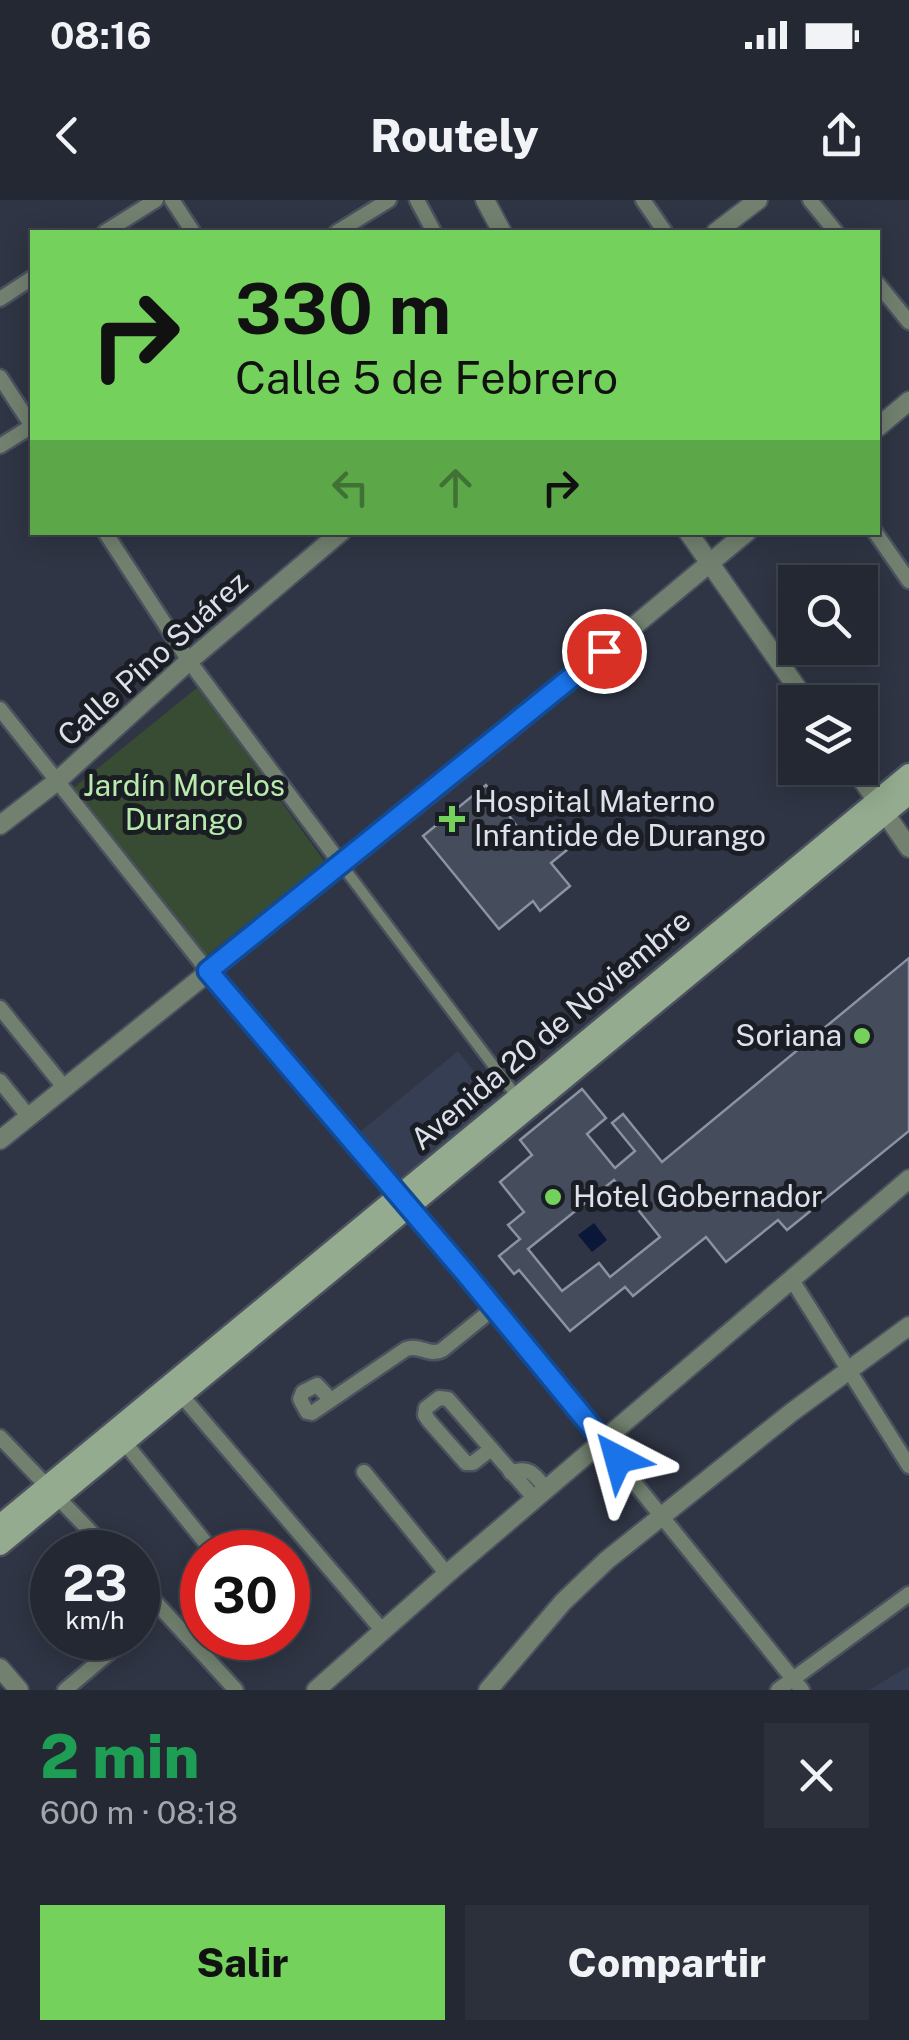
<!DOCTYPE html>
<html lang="es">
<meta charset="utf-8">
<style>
:root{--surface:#232833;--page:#2b303b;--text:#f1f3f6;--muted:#a3a6ac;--line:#40444e;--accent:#74d25c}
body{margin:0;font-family:"Public Sans",sans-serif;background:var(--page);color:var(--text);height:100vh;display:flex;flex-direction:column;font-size:38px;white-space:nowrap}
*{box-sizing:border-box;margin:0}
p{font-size:32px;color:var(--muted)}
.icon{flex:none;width:55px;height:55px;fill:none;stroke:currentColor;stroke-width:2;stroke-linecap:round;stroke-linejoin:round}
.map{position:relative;height:1490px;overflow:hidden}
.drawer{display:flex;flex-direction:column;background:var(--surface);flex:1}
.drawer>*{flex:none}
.top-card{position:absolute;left:30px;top:30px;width:850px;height:305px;border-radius:0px;box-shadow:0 5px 25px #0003,0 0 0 2px var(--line);background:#74d25c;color:#111;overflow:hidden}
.controls{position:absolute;left:778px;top:365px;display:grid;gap:20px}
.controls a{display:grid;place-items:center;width:100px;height:100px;border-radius:0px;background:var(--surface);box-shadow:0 5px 25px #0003,0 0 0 2px var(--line);font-size:50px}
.speed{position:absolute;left:30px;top:1330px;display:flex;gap:20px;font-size:50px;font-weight:700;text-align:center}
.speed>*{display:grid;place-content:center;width:130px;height:130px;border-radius:50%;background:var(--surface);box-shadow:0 5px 25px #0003,0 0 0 2px var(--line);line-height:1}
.speed small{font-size:25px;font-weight:400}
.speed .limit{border:15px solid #d22;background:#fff;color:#111}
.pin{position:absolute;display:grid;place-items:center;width:85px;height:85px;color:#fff;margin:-42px;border:5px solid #fff;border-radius:50%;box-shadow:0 2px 10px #0007}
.me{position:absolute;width:110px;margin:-55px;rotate:321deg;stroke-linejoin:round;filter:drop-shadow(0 0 8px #0008)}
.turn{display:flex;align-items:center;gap:35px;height:210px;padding:0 40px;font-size:45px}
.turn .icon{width:130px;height:130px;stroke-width:2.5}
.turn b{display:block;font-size:70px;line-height:85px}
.lanes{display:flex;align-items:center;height:95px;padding:0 40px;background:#0003;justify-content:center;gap:50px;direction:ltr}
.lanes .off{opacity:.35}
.round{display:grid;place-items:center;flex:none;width:105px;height:105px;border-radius:0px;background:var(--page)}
.summary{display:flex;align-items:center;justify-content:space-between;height:170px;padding:0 40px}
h1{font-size:60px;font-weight:800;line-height:75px;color:#1e9e55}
.primary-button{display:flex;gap:20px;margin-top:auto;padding:20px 40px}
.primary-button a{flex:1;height:115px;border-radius:0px;background:var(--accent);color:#111;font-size:40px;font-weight:800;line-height:115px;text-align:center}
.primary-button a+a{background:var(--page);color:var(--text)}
.status{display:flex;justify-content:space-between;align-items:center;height:70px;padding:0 50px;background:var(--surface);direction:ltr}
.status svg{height:28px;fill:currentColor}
header{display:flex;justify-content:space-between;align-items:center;height:130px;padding:0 40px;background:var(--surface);font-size:45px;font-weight:800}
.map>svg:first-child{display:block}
.built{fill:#353e53}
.green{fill:#384b33}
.water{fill:#0a1739}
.building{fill:#454c5b;stroke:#8a92a4;stroke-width:2.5;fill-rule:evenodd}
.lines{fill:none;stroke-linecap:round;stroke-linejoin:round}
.pedestrian-casing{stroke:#4b515f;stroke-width:15}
.minor-casing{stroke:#4b515f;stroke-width:19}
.tertiary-casing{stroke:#4b515f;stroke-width:22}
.secondary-casing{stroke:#4b515f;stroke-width:25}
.pedestrian{stroke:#72816f;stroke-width:10}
.minor{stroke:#72816f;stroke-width:14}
.tertiary{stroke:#72816f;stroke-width:18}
.secondary{stroke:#94ab8f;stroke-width:20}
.route-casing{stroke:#114b97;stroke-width:25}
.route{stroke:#1a73e8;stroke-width:18}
.poi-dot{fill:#74d25c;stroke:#1a1d24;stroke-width:4}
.labels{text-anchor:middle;stroke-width:10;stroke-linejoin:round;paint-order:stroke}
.street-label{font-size:30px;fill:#dde1eb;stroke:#1a1d24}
.park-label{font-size:30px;fill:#b7eaab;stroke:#1a1d24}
.poi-label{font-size:30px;fill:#dde1eb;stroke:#1a1d24;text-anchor:start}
</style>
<div class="status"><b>08:16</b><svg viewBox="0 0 49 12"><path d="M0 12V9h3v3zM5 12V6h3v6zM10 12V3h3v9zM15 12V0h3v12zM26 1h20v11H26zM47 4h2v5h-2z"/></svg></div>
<header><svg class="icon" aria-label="back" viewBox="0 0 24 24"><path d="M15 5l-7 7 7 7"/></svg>Routely<svg class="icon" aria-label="share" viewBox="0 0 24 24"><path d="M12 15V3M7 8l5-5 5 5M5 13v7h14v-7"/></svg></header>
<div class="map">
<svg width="909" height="1490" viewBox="0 0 909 1490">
<rect width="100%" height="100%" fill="#2f3544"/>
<g class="built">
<path d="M 458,851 L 497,901 L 400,978 L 360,932 Z"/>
<path d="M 909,1466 L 909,1490 L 869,1490 Z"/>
</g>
<path class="green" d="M 198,487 L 325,662 L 206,756 L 71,590 Z"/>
<path class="water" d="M 594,1023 L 607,1040 L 592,1052 L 578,1035 Z"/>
<g class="building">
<path d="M 486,585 L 525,637 L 538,628 L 544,639 L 555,632 L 567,650 L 551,663 L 570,686 L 540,711 L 533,701 L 499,729 L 423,636 Z"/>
<path d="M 909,758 L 909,931 L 787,1030 L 778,1020 L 726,1062 L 706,1037 L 633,1096 L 625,1087 L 570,1131 L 519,1070 L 514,1074 L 499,1056 L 520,1039 L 508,1025 L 524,1012 L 500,982 L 532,955 L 520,940 L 582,889 L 606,918 L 587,934 L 615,968 L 635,951 L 612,923 L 623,914 L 662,962 ZM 614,980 L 660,1037 L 610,1077 L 599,1063 L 562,1091 L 528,1049 Z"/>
</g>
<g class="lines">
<g class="pedestrian-casing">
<path id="pedestrian" d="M 341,664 L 517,897"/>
</g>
<g class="minor-casing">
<g id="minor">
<path d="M 172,0 L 193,32"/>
<path d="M 417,0 L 434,32"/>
<path d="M 643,0 L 665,32"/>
<path d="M 810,0 L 836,32"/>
<path d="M 105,32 L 156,0"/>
<path d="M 337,32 L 389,0"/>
<path d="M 878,84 L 909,122"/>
<path d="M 0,99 L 32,78"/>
<path d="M 0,177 L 32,226"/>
<path d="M 0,246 L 32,226"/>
<path d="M 105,332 L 189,461 L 341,664"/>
<path d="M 875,332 L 909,381"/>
<path d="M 0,509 L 208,771 L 465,1073 L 802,1490"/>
<path d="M 0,808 L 64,887"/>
<path d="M 0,881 L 29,917"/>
<path d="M 792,1080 L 909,1266"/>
<path d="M 182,1196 L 382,1430"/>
<path d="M 330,1199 L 317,1185 L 303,1192 L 300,1199 L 307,1212 L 312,1213 L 406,1149 C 420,1144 430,1157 442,1150 L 494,1108"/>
<path d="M 0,1237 L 110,1352"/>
<path d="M 125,1243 L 213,1352"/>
<path d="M 491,1249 L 473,1263 L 466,1263 L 429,1221 L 425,1215 L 426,1208 L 439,1198 L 448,1199 L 535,1299"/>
<path d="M 364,1272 L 447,1374"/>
<path d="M 511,1273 C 529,1265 535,1275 546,1289"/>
<path d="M 138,1383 L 236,1490"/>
<path d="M 65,1490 L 116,1447"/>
<path d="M 778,1490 L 909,1394"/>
</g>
</g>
<g class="tertiary-casing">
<g id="tertiary">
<path d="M 485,0 L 502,32"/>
<path d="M 716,32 L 758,0"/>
<path d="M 878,227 L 909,201"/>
<path d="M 688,332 L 807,502"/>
<path d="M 854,568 L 909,648"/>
<path d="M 0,625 L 56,582 L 189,461 L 341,332"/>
<path d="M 0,940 L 508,531 L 747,332"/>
<path d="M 0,1468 L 19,1490"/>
<path d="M 316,1490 L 447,1374 L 909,979"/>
<path d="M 488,1490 L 563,1402 L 607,1360 L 792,1212 L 909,1126"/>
</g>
</g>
<g class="secondary-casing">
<g id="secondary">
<path d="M 0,1325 L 909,574"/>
<path d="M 0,1345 L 909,594"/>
</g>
</g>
<use href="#pedestrian" class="pedestrian"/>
<use href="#minor" class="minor"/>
<use href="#tertiary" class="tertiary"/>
<use href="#secondary" class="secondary"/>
</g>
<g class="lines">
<g class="route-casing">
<path id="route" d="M 604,451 L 208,771 L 466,1074 L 618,1259"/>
</g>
<use href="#route" class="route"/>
</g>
<g class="poi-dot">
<path d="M447 604h10v10h10v10h-10v10h-10v-10h-10v-10h10z"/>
<circle cx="862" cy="836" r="10"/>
<circle cx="553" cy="997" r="10"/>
</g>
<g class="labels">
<g class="street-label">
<text transform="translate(153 459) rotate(-42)" y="10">Calle Pino Suárez</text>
<text transform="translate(551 830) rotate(-40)" y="10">Avenida 20 de Noviembre</text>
</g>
<g class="park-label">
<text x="184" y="596">Jardín Morelos<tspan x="184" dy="34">Durango</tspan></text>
</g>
<g class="poi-label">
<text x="474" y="612">Hospital Materno<tspan x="474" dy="34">Infantide de Durango</tspan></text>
<text x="842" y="846" text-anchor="end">Soriana</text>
<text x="573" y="1007">Hotel Gobernador</text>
</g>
</g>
</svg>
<div class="controls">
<a><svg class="icon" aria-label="search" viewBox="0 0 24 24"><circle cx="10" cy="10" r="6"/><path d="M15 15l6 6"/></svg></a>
<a><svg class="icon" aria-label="layers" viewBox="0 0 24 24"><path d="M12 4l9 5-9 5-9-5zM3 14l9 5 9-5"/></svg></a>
</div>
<div class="speed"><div>23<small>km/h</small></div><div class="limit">30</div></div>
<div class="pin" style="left:604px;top:451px;background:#d93025"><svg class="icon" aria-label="arrive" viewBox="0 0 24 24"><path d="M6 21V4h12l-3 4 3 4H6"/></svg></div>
<svg class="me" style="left:618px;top:1259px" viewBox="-20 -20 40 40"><path d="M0-17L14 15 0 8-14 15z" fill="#1a73e8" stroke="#fff" stroke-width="4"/></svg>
<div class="top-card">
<div class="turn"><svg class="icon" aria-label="right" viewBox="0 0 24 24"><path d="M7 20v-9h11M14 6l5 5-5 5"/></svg><div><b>330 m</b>Calle 5 de Febrero</div></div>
<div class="lanes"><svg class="icon off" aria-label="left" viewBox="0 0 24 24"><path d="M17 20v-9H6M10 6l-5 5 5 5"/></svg><svg class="icon off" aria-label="ahead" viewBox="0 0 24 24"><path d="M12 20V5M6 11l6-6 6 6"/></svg><svg class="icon" aria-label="right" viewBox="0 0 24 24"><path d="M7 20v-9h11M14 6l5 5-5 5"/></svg></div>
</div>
</div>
<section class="drawer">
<div class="summary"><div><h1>2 min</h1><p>600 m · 08:18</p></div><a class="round"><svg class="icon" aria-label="close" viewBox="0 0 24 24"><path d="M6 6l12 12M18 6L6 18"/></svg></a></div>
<div class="primary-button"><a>Salir</a><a>Compartir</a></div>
</section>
